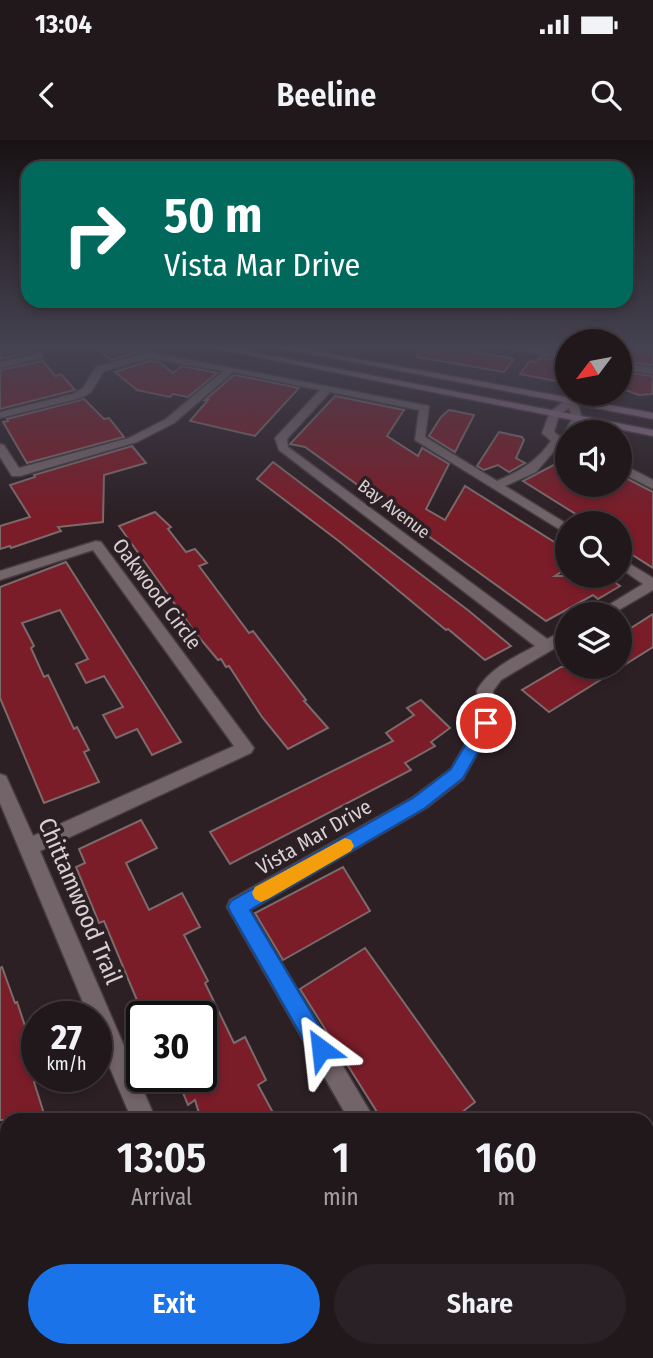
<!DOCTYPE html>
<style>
:root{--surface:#21181c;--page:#292125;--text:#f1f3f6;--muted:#a2a0a3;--line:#3e373b;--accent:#1a73e8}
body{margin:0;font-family:"Fira Sans Condensed",sans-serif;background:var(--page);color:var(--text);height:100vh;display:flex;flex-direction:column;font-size:26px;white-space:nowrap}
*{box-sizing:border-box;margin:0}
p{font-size:23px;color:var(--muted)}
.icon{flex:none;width:38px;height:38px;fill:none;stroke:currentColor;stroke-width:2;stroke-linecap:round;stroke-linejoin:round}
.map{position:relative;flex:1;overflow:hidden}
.drawer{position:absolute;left:0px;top:973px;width:654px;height:245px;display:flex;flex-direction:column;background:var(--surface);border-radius:21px 21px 0 0;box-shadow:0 4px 10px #0003,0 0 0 2px var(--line)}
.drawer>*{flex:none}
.banner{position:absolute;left:21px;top:21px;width:612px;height:147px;border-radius:21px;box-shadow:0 4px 10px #0003,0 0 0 2px var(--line);background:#00695c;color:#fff;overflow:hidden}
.needle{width:46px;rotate:238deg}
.controls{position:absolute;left:555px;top:189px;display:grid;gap:14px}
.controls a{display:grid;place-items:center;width:77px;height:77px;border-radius:50%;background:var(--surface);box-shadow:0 4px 10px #0003,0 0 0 2px var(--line);font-size:35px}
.speed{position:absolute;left:21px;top:861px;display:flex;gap:14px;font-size:35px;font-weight:700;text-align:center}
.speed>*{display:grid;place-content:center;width:91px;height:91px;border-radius:50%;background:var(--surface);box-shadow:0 4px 10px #0003,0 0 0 2px var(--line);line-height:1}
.speed small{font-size:18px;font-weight:400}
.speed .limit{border:4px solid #111;border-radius:10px;background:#fff;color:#111}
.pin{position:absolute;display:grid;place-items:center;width:60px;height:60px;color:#fff;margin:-30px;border:4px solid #fff;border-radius:50%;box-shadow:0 2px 7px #0007}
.me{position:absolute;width:77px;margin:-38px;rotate:330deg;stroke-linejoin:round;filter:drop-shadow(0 0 5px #0008)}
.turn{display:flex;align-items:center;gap:24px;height:147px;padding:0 28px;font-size:32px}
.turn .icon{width:91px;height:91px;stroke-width:2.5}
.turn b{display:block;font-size:49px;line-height:60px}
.eta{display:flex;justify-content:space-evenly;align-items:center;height:119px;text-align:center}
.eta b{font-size:42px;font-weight:600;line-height:49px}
.primary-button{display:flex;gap:14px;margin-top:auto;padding:14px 28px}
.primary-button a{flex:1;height:80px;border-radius:42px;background:var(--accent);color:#fff;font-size:28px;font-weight:600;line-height:80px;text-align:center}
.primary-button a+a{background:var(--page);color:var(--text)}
.status{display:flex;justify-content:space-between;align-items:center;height:49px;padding:0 35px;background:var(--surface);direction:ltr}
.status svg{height:19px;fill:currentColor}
header{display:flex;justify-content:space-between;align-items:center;height:91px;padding:0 28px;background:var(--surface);font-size:32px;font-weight:600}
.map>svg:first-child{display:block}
.building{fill:#7a1d29;stroke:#7b6b6b;stroke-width:2}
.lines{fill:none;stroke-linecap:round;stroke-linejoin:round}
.minor-casing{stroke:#473d41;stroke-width:3}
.secondary-casing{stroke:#473d41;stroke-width:3}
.minor{fill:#726469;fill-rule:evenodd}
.secondary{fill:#8b6e84;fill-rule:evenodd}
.route{fill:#1a73e8;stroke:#114b97;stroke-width:2}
.slow{fill:#f59e0b}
.labels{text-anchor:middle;stroke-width:7;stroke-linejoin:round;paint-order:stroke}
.far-street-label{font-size:18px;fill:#d8d0d3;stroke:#2c2025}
.street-label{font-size:21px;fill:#d8d0d3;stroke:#2c2025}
.near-street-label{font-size:24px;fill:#d8d0d3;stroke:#2c2025}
</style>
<div class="status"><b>13:04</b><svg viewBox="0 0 49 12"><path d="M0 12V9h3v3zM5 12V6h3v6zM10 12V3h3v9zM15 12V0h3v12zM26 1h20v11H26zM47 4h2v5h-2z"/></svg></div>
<header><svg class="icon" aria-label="back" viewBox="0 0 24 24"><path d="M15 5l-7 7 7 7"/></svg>Beeline<svg class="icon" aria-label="search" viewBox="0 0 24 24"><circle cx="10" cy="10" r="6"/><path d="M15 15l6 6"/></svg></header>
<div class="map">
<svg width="653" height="1218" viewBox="0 0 653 1218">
<rect width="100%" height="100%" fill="#2c2025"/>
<g class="building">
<path d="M 0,205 L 25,205 L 31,212 L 0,219 Z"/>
<path d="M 112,205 L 133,205 L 142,211 L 111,220 L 97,209 Z"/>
<path d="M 419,205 L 463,210 L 514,219 L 504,232 L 417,217 Z"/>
<path d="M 620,205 L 653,211 L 653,225 L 620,221 Z"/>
<path d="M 540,217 L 565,222 L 556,241 L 520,234 L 530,221 L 537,222 Z"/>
<path d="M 43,221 L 55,236 L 61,234 L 75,250 L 0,269 L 0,230 Z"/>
<path d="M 149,221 L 159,222 L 173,233 L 182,226 L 217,233 L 188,257 L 173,254 L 170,257 L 137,250 L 115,232 Z"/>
<path d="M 620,232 L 653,236 L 652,254 L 639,255 L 620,248 Z"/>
<path d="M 234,235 L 260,240 L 299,248 L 255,296 L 190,281 L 208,260 L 205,260 Z"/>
<path d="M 335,256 L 404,270 L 387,296 L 418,316 L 422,308 L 449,324 L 426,369 L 445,380 L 465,346 L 567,410 L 567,428 L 555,436 L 605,436 L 620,446 L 598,459 L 593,455 L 546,481 L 305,307 L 290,304 Z"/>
<path d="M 84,259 L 104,279 L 109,278 L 124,297 L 27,323 L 3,282 L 8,281 L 7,279 Z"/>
<path d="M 449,270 L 474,275 L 455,312 L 429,296 L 441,277 Z"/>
<path d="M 499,292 L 522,297 L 524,300 L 516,318 L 525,323 L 509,332 L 498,325 L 484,330 L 477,326 Z"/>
<path d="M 132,306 L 146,323 L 104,335 L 103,382 L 58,387 L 61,391 L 11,408 L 10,406 L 0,409 L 0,386 L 30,377 L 10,345 L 35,337 L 34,335 Z"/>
<path d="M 567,318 L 567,345 L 620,345 L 620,335 L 653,352 L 653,428 L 620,407 L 620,383 L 590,383 L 523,341 Z"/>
<path d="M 273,322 L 469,471 L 511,506 L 485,520 L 448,489 L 446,490 L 340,402 L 257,339 Z"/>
<path d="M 155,372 L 171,387 L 168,389 L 186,412 L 195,409 L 207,423 L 199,426 L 249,493 L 253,491 L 306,560 L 304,561 L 328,588 L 288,609 L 262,577 L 229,526 L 226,527 L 221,519 L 218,520 L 197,495 L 119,386 Z"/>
<path d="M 66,422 L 181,602 L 152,615 L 137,589 L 116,598 L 103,575 L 123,567 L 104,536 L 86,543 L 76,524 L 88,519 L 60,470 L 22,483 L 34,506 L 31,508 L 44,537 L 48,535 L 74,589 L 77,587 L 89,610 L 84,612 L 99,642 L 44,663 L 0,558 L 0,447 Z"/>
<path d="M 653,474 L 653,507 L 549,572 L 522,550 L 561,527 L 620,527 L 620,495 Z"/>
<path d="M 421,560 L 450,588 L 431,602 L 435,606 L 405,623 L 411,630 L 230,724 L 210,692 L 393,601 L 386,593 L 414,575 L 407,568 Z"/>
<path d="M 141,680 L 157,708 L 126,723 L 149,770 L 182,753 L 200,787 L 184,795 L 208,841 L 205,843 L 234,903 L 245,897 L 266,940 L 258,945 L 277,980 L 201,980 L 195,960 L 188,965 L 176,936 L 201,936 L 201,877 L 144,877 L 104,781 L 99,783 L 76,727 L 85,723 L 79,709 Z"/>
<path d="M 343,727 L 370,771 L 283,820 L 255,773 Z"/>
<path d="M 365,808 L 475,962 L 452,980 L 382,980 L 300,849 Z"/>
<path d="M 2,827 L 15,863 L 17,862 L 36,919 L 34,921 L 40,939 L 34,942 L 46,980 L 0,980 L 0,828 Z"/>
</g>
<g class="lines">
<g class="minor-casing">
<g id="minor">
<path d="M 490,205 L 510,205 L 567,214 L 567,220 Z"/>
<path d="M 149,212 L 429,266 L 425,297 L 497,341 C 520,331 536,322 551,301 L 542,293 L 550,272 L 567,259 L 570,254 L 580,254 L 577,261 L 582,279 L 576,292 L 567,294 L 565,292 L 572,279 L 569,268 L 559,275 L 554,292 L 559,296 L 567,295 L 567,306 L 560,304 L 536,332 L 505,346 L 567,384 L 567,394 L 415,300 L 419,270 L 330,252 L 287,299 L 288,307 L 547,499 L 567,489 L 567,501 L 501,540 L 493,551 L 494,583 L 463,639 L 426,668 L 250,770 L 375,980 L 349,980 L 227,767 L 230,760 L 412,658 L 451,629 L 478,583 L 477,550 C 490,528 513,518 535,506 L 279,310 L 275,298 L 320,250 L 233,232 L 174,283 L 137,302 L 20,336 L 12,336 L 0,317 L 0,304 L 4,305 L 19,328 L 129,298 L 166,279 L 223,231 L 149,218 L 104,231 L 91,252 L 81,258 L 0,278 L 0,272 L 73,254 L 83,248 L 96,227 Z"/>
<path d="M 39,213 L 42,214 L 42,218 L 0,228 L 0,222 Z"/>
<path d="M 620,223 L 653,228 L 653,234 L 620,229 Z"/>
<path d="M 620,323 L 653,340 L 653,349 L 620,332 Z"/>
<path d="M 96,401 L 101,402 L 254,608 L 251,613 L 40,711 L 156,980 L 132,980 L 96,895 L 96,877 L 89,877 L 0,663 L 0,634 L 6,636 L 33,696 L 234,606 L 93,410 L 0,440 L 0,431 Z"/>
<path d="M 620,418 L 653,438 L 653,450 L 612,474 L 594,474 L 643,444 L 620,428 Z"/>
<path d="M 7,1155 L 7,1185 L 0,1188 L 0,1158 Z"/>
</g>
</g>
<g class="secondary-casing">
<g id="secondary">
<path d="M 198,205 L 216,205 L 653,290 L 653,296 Z"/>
<path d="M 264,205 L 282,205 L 653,273 L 653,279 Z"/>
</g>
</g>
<use href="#minor" class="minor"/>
<use href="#secondary" class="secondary"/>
</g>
<linearGradient id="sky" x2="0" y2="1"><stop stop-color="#181214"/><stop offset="0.55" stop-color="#454251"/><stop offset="1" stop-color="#454251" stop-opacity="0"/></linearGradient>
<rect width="653" height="375" fill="url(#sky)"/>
<path class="route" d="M 486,577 L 494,583 L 463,638 L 425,668 L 250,770 L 328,901 L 332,909 L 328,916 L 321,920 L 313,916 L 231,773 L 228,767 L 231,761 L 413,658 L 451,629 L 481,579 Z"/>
<path class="slow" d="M 345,698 L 351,700 L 354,706 L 351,711 L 268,759 L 261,762 L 255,759 L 252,753 L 255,747 Z"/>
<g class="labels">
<g class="far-street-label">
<text transform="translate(394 369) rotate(37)" y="6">Bay Avenue</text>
</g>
<g class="street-label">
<text transform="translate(157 454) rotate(53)" y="7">Oakwood Circle</text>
<text transform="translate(314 697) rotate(-30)" y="7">Vista Mar Drive</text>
</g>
<g class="near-street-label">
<text transform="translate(80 761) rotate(67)" y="8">Chittamwood Trail</text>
</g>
</g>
</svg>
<div class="controls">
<a><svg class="needle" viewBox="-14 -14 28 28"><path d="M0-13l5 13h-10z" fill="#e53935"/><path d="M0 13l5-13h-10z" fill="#a2a0a3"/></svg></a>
<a><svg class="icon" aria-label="sound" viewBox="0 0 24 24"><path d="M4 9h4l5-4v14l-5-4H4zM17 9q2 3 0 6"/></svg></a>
<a><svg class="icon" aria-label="search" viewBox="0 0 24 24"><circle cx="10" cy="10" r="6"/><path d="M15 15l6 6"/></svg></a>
<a><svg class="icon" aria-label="layers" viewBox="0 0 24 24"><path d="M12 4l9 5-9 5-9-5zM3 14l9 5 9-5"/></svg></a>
</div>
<div class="speed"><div>27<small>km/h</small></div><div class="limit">30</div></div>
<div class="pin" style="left:486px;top:583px;background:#d93025"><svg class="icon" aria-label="arrive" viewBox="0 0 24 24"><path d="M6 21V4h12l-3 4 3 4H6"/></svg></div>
<svg class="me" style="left:321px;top:909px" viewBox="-20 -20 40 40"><path d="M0-17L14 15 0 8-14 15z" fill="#1a73e8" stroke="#fff" stroke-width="4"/></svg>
<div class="banner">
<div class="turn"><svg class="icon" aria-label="right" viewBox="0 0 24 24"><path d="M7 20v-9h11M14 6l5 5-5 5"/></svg><div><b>50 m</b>Vista Mar Drive</div></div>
</div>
<section class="drawer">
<div class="eta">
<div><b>13:05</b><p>Arrival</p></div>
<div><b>1</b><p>min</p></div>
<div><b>160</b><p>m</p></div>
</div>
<div class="primary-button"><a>Exit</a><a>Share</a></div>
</section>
</div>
